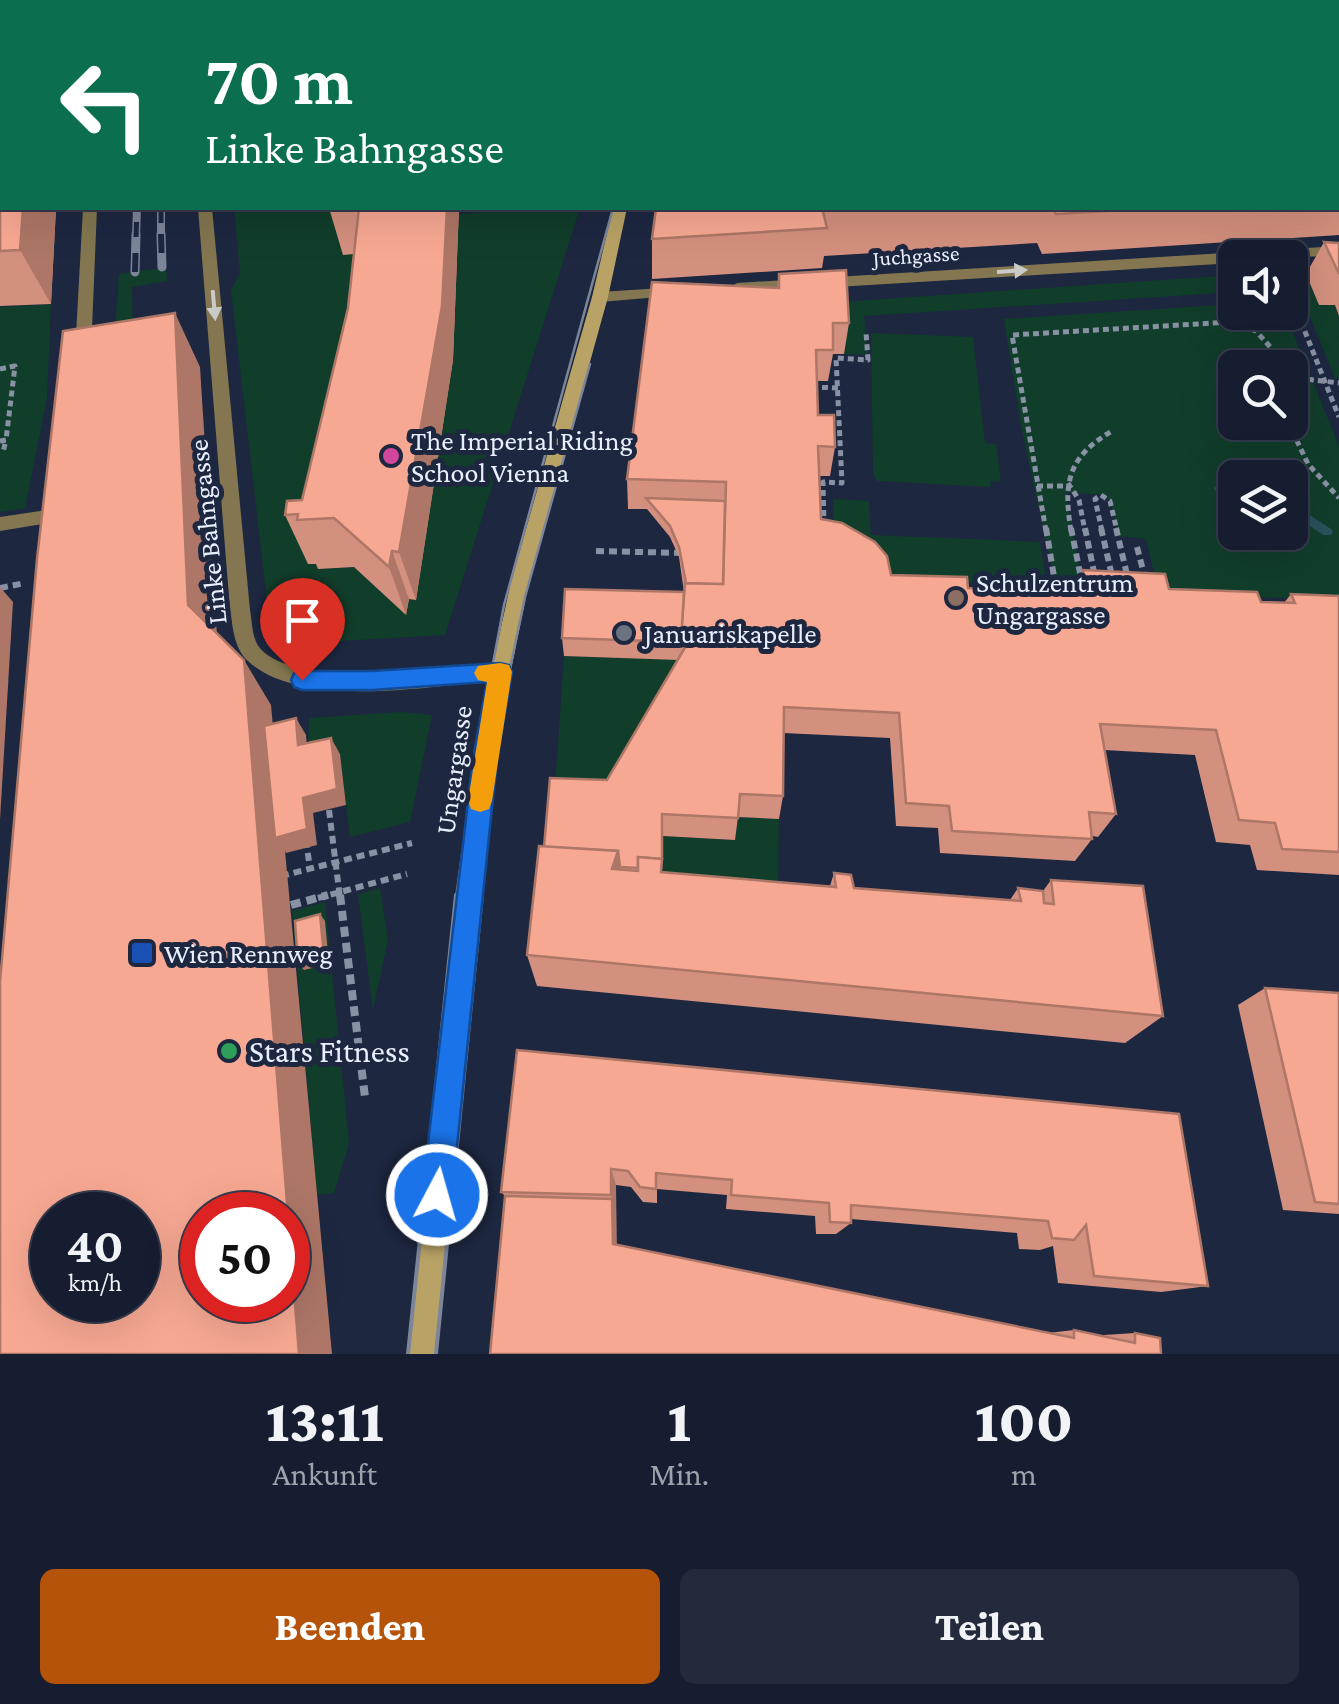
<!DOCTYPE html>
<html lang="de">
<style>
:root{--surface:#161d30;--page:#232a3c;--text:#f1f3f6;--muted:#9ea2ab;--line:#353b4c;--accent:#b45309}
body{margin:0;font-family:"Crimson Pro",serif;background:var(--page);color:var(--text);height:100vh;display:flex;flex-direction:column;font-size:38px;white-space:nowrap}
*{box-sizing:border-box;margin:0}
p{font-size:32px;color:var(--muted)}
.icon{flex:none;width:55px;height:55px;fill:none;stroke:currentColor;stroke-width:2;stroke-linecap:round;stroke-linejoin:round}
.map{position:relative;height:1354px;overflow:hidden}
.sheet{display:flex;flex-direction:column;background:var(--surface);flex:1}
.sheet>*{flex:none}
.top-card{position:absolute;left:0px;top:0px;width:1340px;height:210px;box-shadow:0 10px 40px #0002,0 0 0 2px var(--line);background:#0b6e4f;color:#fff;overflow:hidden}
.fabs{position:absolute;left:1218px;top:240px;display:grid;gap:20px}
.fabs a{display:grid;place-items:center;width:90px;height:90px;border-radius:15px;background:var(--surface);box-shadow:0 10px 40px #0002,0 0 0 2px var(--line);font-size:50px}
.speed{position:absolute;left:30px;top:1192px;display:flex;gap:20px;font-size:50px;font-weight:700;text-align:center}
.speed>*{display:grid;place-content:center;width:130px;height:130px;border-radius:50%;background:var(--surface);box-shadow:0 10px 40px #0002,0 0 0 2px var(--line);line-height:1}
.speed small{font-size:25px;font-weight:400}
.speed .limit{border:15px solid #d22;background:#fff;color:#111}
.pin{position:absolute;display:grid;place-items:center;width:85px;height:85px;color:#fff;margin:-102px -42px;border-radius:50% 50% 50% 0;rotate:-45deg;box-shadow:0 0 10px #0007}
.pin .icon{rotate:45deg}
.me{position:absolute;width:110px;margin:-55px;rotate:6deg;stroke-linejoin:round;filter:drop-shadow(0 0 8px #0008)}
.turn{display:flex;align-items:center;gap:35px;height:210px;padding:0 40px;font-size:45px}
.turn .icon{width:130px;height:130px;stroke-width:2.5}
.turn b{display:block;font-size:70px;line-height:85px}
.eta{display:flex;justify-content:space-evenly;align-items:center;height:170px;text-align:center}
.eta b{font-size:60px;font-weight:800;line-height:70px}
.action{display:flex;gap:20px;margin-top:auto;padding:20px 40px}
.action a{flex:1;height:115px;border-radius:15px;background:var(--accent);color:#fff;font-size:40px;font-weight:800;line-height:115px;text-align:center}
.action a+a{background:var(--page);color:var(--text)}
.map>svg:first-child{display:block}
.green{fill:#113d2b;fill-rule:evenodd}
.lines{fill:none;stroke-linecap:round;stroke-linejoin:round}
.stream{fill:#28525c;fill-rule:evenodd}
.path-far2{stroke:#8991a4;stroke-width:5;stroke-dasharray:6 4;stroke-linecap:butt}
.path-far1{stroke:#8991a4;stroke-width:6;stroke-dasharray:8 5;stroke-linecap:butt}
.path{stroke:#8991a4;stroke-width:8;stroke-dasharray:10 6;stroke-linecap:butt}
.lane{fill:#837650;fill-rule:evenodd}
.street{fill:#837650;fill-rule:evenodd}
.secondary{fill:#b8a265;fill-rule:evenodd}
.tram-far1{stroke:#7d8599;stroke-width:2.5}
.tram{stroke:#7d8599;stroke-width:4}
.rail-far1-casing{stroke:#7d8599;stroke-width:8}
.rail-casing{stroke:#7d8599;stroke-width:9}
.rail-far1{stroke:#1d2740;stroke-width:5;stroke-dasharray:15;stroke-linecap:butt}
.rail{stroke:#1d2740;stroke-width:6;stroke-dasharray:19;stroke-linecap:butt}
.wall{fill:#d4907e}
.shaded-wall{fill:#ad7666}
.building{fill:#f7a892;stroke:#ad7666;stroke-width:2.5;fill-rule:evenodd}
.oneway{fill:#cacbc9}
.route{fill:#1a73e8;stroke:#114b97;stroke-width:2.5}
.slow{fill:#f59e0b}
.hotel-dot{fill:#d1479c;stroke:#1d2740;stroke-width:4}
.education-dot{fill:#8d6e63;stroke:#1d2740;stroke-width:4}
.worship-dot{fill:#6b7280;stroke:#1d2740;stroke-width:4}
.transit-dot{fill:#1a4fb4;stroke:#1d2740;stroke-width:4}
.leisure-dot{fill:#2e9e5b;stroke:#1d2740;stroke-width:4}
.labels{text-anchor:middle;stroke-width:10;stroke-linejoin:round;paint-order:stroke}
.far-street-label{font-size:22px;fill:#e9effd;stroke:#1d2740}
.poi-label{font-size:28px;fill:#e9effd;stroke:#1d2740;text-anchor:start}
.street-label{font-size:28px;fill:#e9effd;stroke:#1d2740}
.near-poi-label{font-size:32px;fill:#e9effd;stroke:#1d2740;text-anchor:start}
</style>
<div class="map">
<svg width="1339" height="1354" viewBox="0 0 1339 1354">
<rect width="100%" height="100%" fill="#1d2740"/>
<g class="green">
<path d="M 234,208 L 350,208 L 374,253 L 309,564 L 320,564 L 319,569 L 354,567 L 406,614 L 409,599 L 416,599 L 453,360 L 459,214 L 478,213 L 479,208 L 580,208 L 445,635 L 272,645 L 231,290 L 240,273 Z"/>
<path d="M 166,267 L 167,281 L 132,287 L 133,355 L 113,358 L 119,274 Z"/>
<path d="M 1235,275 L 1235,292 L 864,316 L 868,355 L 844,354 L 841,302 Z"/>
<path d="M 1293,275 L 1306,275 L 1319,304 L 1335,305 L 1339,314 L 1339,379 L 1335,378 Z"/>
<path d="M 51,304 L 47,398 L 25,508 L 0,512 L 0,307 Z"/>
<path d="M 1235,304 L 1235,312 L 1285,313 L 1339,446 L 1339,600 L 1166,594 L 1155,577 L 1146,539 L 1118,536 L 1110,501 L 1101,495 L 1066,492 L 1084,591 L 1056,587 L 1021,426 L 1004,319 ZM 1235,368 L 1290,368 L 1290,422 L 1235,422 ZM 1235,478 L 1290,478 L 1290,532 L 1235,532 Z"/>
<path d="M 871,333 L 973,337 L 985,443 L 996,444 L 1001,482 L 990,481 L 991,487 L 877,481 L 873,474 Z"/>
<path d="M 833,499 L 869,501 L 871,535 L 1040,542 L 1047,586 L 895,579 L 886,565 L 834,537 Z"/>
<path d="M 564,656 L 692,660 L 610,803 L 554,802 Z"/>
<path d="M 401,712 L 432,715 L 410,822 L 350,837 L 340,755 L 308,762 L 309,718 Z"/>
<path d="M 738,817 L 779,819 L 778,899 L 662,891 L 663,836 L 735,840 Z"/>
<path d="M 380,888 L 388,940 L 373,1010 L 358,894 Z"/>
<path d="M 325,902 L 349,1143 L 334,1193 L 317,1195 L 292,911 Z"/>
</g>
<g class="lines">
<g class="stream">
<path d="M 1220,484 L 1235,492 L 1235,501 L 1216,491 L 1214,488 Z"/>
<path d="M 1290,502 L 1331,529 L 1333,532 L 1331,535 L 1323,535 L 1290,512 Z"/>
</g>
<g class="path-far2">
<path d="M 1290,294 L 1339,417"/>
<path d="M 1273,312 L 1298,316"/>
<path d="M 1238,324 L 1245,312"/>
<path d="M 0,369 L 15,366 L 6,440"/>
<path d="M 1290,384 L 1298,378 L 1339,383"/>
<path d="M 812,387 L 838,388"/>
<path d="M 1231,397 L 1235,398"/>
<path d="M 1288,422 L 1308,464 L 1339,498"/>
<path d="M 0,441 L 6,440 L 3,452"/>
<path d="M 1068,483 L 1079,500 L 1085,531"/>
<path d="M 1037,486 L 1067,486"/>
<path d="M 824,526 L 823,482 L 842,483 L 836,358 L 868,360 L 866,332"/>
<path d="M 1046,531 L 1012,335 L 1231,322 L 1256,331 L 1289,368"/>
<path d="M 1071,531 C 1063,482 1068,457 1112,431"/>
<path d="M 1102,531 L 1095,499 L 1101,495 L 1110,501 L 1117,531"/>
</g>
<g class="path-far1">
<path d="M 1046,528 L 1056,589"/>
<path d="M 1071,528 L 1081,578"/>
<path d="M 1085,528 L 1095,577"/>
<path d="M 1101,528 L 1112,576"/>
<path d="M 1116,528 L 1128,579"/>
<path d="M 1137,547 L 1145,578"/>
<path d="M 596,551 L 685,553"/>
<path d="M 0,588 L 25,583"/>
<path d="M 329,810 L 340,898"/>
<path d="M 306,840 L 310,869"/>
<path d="M 281,876 L 412,843"/>
<path d="M 318,898 L 407,874"/>
</g>
<g class="path">
<path d="M 340,895 L 365,1097"/>
<path d="M 291,905 L 328,895"/>
</g>
<path class="lane" d="M 67,507 L 73,509 L 76,514 L 73,519 L 0,531 L 0,517 Z"/>
<g class="street">
<rect x="103" y="0" width="12" height="2"/>
<rect x="184" y="0" width="12" height="2"/>
<path d="M 83,208 L 97,208 L 91,353 L 83,358 L 75,353 Z"/>
<path d="M 198,208 L 212,208 L 250,610 C 252,621 252,638 259,647 C 294,691 448,669 500,664 L 507,666 L 510,672 L 507,678 C 490,684 471,683 453,685 C 396,691 292,703 248,661 C 234,649 233,627 230,610 Z"/>
<path d="M 1339,246 L 1339,256 L 1235,258 L 1235,263 L 737,293 L 729,288 L 737,283 Z"/>
<path d="M 678,287 L 686,292 L 683,295 L 600,302 L 592,297 L 600,292 Z"/>
</g>
<g class="secondary">
<rect x="637" y="0" width="12" height="2"/>
<path d="M 613,208 L 627,208 L 608,297 L 529,582 L 503,709 L 480,900 L 435,1354 L 407,1354 L 458,900 L 483,709 L 511,582 L 592,297 Z"/>
</g>
<g class="tram-far1">
<path d="M 456,898 L 477,748 L 504,605 L 613,208"/>
<path d="M 482,898 L 500,717 L 525,597 L 590,364"/>
</g>
<g class="tram">
<path d="M 408,1354 L 456,895"/>
<path d="M 436,1354 L 482,895"/>
</g>
<g class="rail-far1-casing">
<g id="rail-far1">
<path d="M 161,208 L 161,237"/>
<path d="M 136,237 L 137,208"/>
</g>
</g>
<g class="rail-casing">
<g id="rail">
<path d="M 161,234 L 162,267"/>
<path d="M 135,272 L 136,234"/>
</g>
</g>
<use href="#rail-far1" class="rail-far1"/>
<use href="#rail" class="rail"/>
</g>
<g class="wall">
<rect x="214" y="0" width="398" height="2"/>
<path d="M 927,0 L 1048,0 L 1047,2 L 928,2 Z"/>
<path d="M 1063,0 L 1339,0 L 1339,235 L 1042,254 L 1037,243 L 824,256 L 822,268 L 652,279 L 652,239 L 656,208 L 1338,208 L 1338,2 L 1065,2 Z"/>
<path d="M 0,35 L 2,35 L 2,208 L 56,208 L 51,304 L 0,306 Z"/>
<path d="M 329,208 L 459,208 L 453,360 L 416,600 L 409,599 L 406,615 L 354,567 L 318,569 L 316,564 L 308,564 L 285,515 L 302,500 L 348,308 L 354,254 L 343,255 Z"/>
<path d="M 1324,242 L 1339,243 L 1339,316 L 1335,305 L 1319,305 L 1306,274 Z"/>
<path d="M 779,274 L 849,323 L 844,354 L 833,354 L 828,381 L 817,381 L 818,415 L 835,447 L 830,476 L 819,476 L 821,519 L 891,575 L 968,588 L 992,589 L 997,579 L 1075,584 L 1083,570 L 1169,589 L 1261,602 L 1284,603 L 1291,594 L 1339,596 L 1339,875 L 1257,870 L 1250,845 L 1216,842 L 1195,755 L 1104,750 L 1116,814 L 1098,837 L 1092,836 L 1092,839 L 1075,861 L 940,853 L 938,828 L 896,826 L 890,738 L 783,733 L 783,796 L 779,819 L 738,817 L 735,840 L 663,836 L 662,872 L 830,886 L 834,873 L 854,888 L 1010,900 L 1018,888 L 1043,891 L 1051,880 L 1163,1016 L 1125,1043 L 537,986 L 527,955 L 544,847 L 607,780 L 678,660 L 564,656 L 562,638 L 684,592 L 679,557 L 670,537 L 647,509 L 628,509 L 627,479 L 777,288 Z"/>
<path d="M 1265,988 L 1339,993 L 1339,1214 L 1283,1210 L 1238,1005 Z"/>
<path d="M 517,1050 L 1179,1114 L 1208,1286 L 1161,1292 L 1058,1283 L 1053,1246 L 1040,1250 L 1019,1249 L 1017,1233 L 851,1219 L 851,1223 L 836,1234 L 816,1234 L 815,1216 L 726,1209 L 727,1195 L 657,1189 L 657,1203 L 643,1202 L 631,1187 L 616,1185 L 616,1245 L 1048,1333 L 1074,1330 L 1104,1337 L 1104,1335 L 1135,1333 L 1161,1354 L 490,1354 L 505,1196 L 501,1192 Z"/>
</g>
<g class="shaded-wall">
<path d="M 270,0 L 291,0 L 292,2 L 266,2 L 266,1 Z"/>
<path d="M 23,208 L 56,208 L 51,304 L 20,250 Z"/>
<path d="M 447,208 L 459,208 L 453,360 L 416,600 L 399,552 Z"/>
<path d="M 175,313 L 200,367 L 218,652 L 188,605 Z"/>
<path d="M 392,551 L 409,599 L 406,615 L 389,567 Z"/>
<path d="M 0,587 L 13,602 L 0,820 Z"/>
<path d="M 244,660 L 271,705 L 283,836 L 303,798 L 331,738 L 340,754 L 346,805 L 313,813 L 317,845 L 286,853 L 285,851 L 332,1354 L 299,1354 Z"/>
<path d="M 296,718 L 306,735 L 308,762 L 298,745 Z"/>
<path d="M 618,851 L 622,888 L 612,869 Z"/>
<path d="M 320,914 L 325,921 L 329,964 L 304,970 L 298,964 Z"/>
<path d="M 611,1169 L 616,1185 L 617,1252 L 613,1244 Z"/>
</g>
<g class="building">
<path d="M 214,0 L 270,0 L 266,1 L 266,2 L 214,2 Z"/>
<path d="M 331,0 L 381,0 L 381,2 L 330,2 Z"/>
<path d="M 405,0 L 528,0 L 527,2 L 477,2 L 478,0 L 405,2 Z"/>
<rect x="555" y="0" width="51" height="2"/>
<path d="M 682,0 L 826,0 L 827,2 L 682,2 Z"/>
<path d="M 969,0 L 1031,0 L 1032,2 L 971,2 Z"/>
<path d="M 1174,0 L 1233,0 L 1235,2 L 1142,2 Z"/>
<path d="M 1295,0 L 1304,0 L 1306,2 L 1326,1 L 1327,2 L 1283,2 Z"/>
<rect x="1338" y="4" width="1" height="28"/>
<path d="M 0,35 L 2,35 L 2,84 L 0,87 Z"/>
<path d="M 1338,66 L 1339,66 L 1339,106 L 1338,105 Z"/>
<path d="M 0,127 L 2,127 L 2,208 L 23,208 L 20,250 L 0,251 Z"/>
<rect x="1338" y="158" width="1" height="38"/>
<path d="M 359,208 L 447,208 L 442,306 L 399,552 L 392,551 L 389,567 L 334,518 L 297,520 L 298,514 L 285,515 L 287,501 L 302,500 L 348,308 Z"/>
<path d="M 656,208 L 822,208 L 827,228 L 652,239 Z"/>
<path d="M 1053,208 L 1158,208 L 1056,214 Z"/>
<path d="M 1324,242 L 1339,243 L 1339,274 Z"/>
<path d="M 846,270 L 849,323 L 833,323 L 833,350 L 816,350 L 818,415 L 834,415 L 835,447 L 818,446 L 821,519 L 842,523 L 875,542 L 887,556 L 891,575 L 967,577 L 968,588 L 998,589 L 997,579 L 1086,584 L 1083,570 L 1165,574 L 1169,589 L 1257,592 L 1261,602 L 1295,603 L 1291,594 L 1339,596 L 1339,852 L 1282,849 L 1275,823 L 1239,820 L 1216,730 L 1100,724 L 1116,814 L 1089,812 L 1092,839 L 952,831 L 949,806 L 906,803 L 899,713 L 784,707 L 783,796 L 740,794 L 738,818 L 662,814 L 662,859 L 638,857 L 638,868 L 620,867 L 618,851 L 544,847 L 550,778 L 607,780 L 693,634 L 681,634 L 685,583 L 723,584 L 726,482 L 627,479 L 652,282 L 779,288 L 779,274 Z"/>
<path d="M 175,313 L 188,605 L 244,660 L 299,1354 L 0,1354 L 0,982 L 37,559 L 63,331 ZM 52,1215 L 138,1215 L 138,1300 L 52,1300 ZM 202,1215 L 288,1215 L 288,1300 L 202,1300 Z"/>
<path d="M 646,498 L 725,501 L 723,584 L 686,583 L 679,547 L 670,526 Z"/>
<path d="M 565,589 L 684,592 L 681,642 L 562,638 Z"/>
<path d="M 296,718 L 298,745 L 331,738 L 337,789 L 303,798 L 307,829 L 275,838 L 264,726 Z"/>
<path d="M 539,846 L 618,851 L 612,869 L 638,871 L 638,857 L 662,859 L 661,872 L 836,887 L 834,873 L 851,875 L 854,888 L 1021,901 L 1018,888 L 1043,891 L 1044,903 L 1054,904 L 1051,880 L 1143,886 L 1163,1016 L 527,955 Z"/>
<path d="M 320,914 L 324,958 L 298,964 L 295,921 Z"/>
<path d="M 1265,988 L 1339,993 L 1339,1204 L 1315,1202 Z"/>
<path d="M 517,1050 L 1179,1114 L 1208,1286 L 1094,1276 L 1086,1225 L 1074,1240 L 1052,1238 L 1048,1221 L 851,1205 L 851,1223 L 830,1222 L 829,1203 L 731,1195 L 732,1180 L 656,1173 L 656,1189 L 640,1187 L 628,1171 L 611,1169 L 611,1195 L 501,1192 Z"/>
<path d="M 505,1196 L 612,1199 L 613,1244 L 1074,1338 L 1074,1330 L 1135,1343 L 1135,1333 L 1160,1338 L 1161,1354 L 490,1354 Z"/>
</g>
<defs><path id="oneway-solid" d="M-6-.8H1V-3.2L6.5 0L1 3.2V.8H-6Z" transform="scale(2.5)"/></defs>
<g class="oneway">
<use href="#oneway-solid" transform="translate(1012 271) rotate(-4)"/>
<use href="#oneway-solid" transform="translate(214 305) rotate(85)"/>
</g>
<path class="route" d="M 500,663 L 509,665 L 512,672 L 497,759 L 452,1195 L 448,1206 L 437,1210 L 427,1206 L 422,1195 L 473,759 L 487,682 L 372,690 L 302,690 L 294,687 L 291,680 L 294,673 L 302,671 L 372,671 Z"/>
<path class="slow" d="M 500,663 L 509,665 L 512,672 L 492,801 L 489,809 L 480,812 L 471,809 L 468,801 L 487,682 L 478,680 L 474,673 L 478,666 Z"/>
<circle class="hotel-dot" cx="391" cy="456" r="10"/>
<circle class="education-dot" cx="956" cy="598" r="10"/>
<circle class="worship-dot" cx="624" cy="633" r="10"/>
<rect class="transit-dot" x="130" y="941" width="24" height="24" rx="5"/>
<circle class="leisure-dot" cx="229" cy="1051" r="10"/>
<g class="labels">
<g class="far-street-label">
<text transform="translate(916 255) rotate(-4)" y="8">Juchgasse</text>
</g>
<g class="poi-label">
<text x="411" y="450">The Imperial Riding<tspan x="411" dy="32">School Vienna</tspan></text>
<text x="976" y="592">Schulzentrum<tspan x="976" dy="32">Ungargasse</tspan></text>
<text x="644" y="643">Januariskapelle</text>
<text x="164" y="963">Wien Rennweg</text>
</g>
<g class="street-label">
<text transform="translate(207 532) rotate(-96)" y="10">Linke Bahngasse</text>
<text transform="translate(453 770) rotate(-82)" y="10">Ungargasse</text>
</g>
<g class="near-poi-label">
<text x="249" y="1062">Stars Fitness</text>
</g>
</g>
</svg>
<div class="fabs">
<a><svg class="icon" aria-label="sound" viewBox="0 0 24 24"><path d="M4 9h4l5-4v14l-5-4H4zM17 9q2 3 0 6"/></svg></a>
<a><svg class="icon" aria-label="search" viewBox="0 0 24 24"><circle cx="10" cy="10" r="6"/><path d="M15 15l6 6"/></svg></a>
<a><svg class="icon" aria-label="layers" viewBox="0 0 24 24"><path d="M12 4l9 5-9 5-9-5zM3 14l9 5 9-5"/></svg></a>
</div>
<div class="speed"><div>40<small>km/h</small></div><div class="limit">50</div></div>
<div class="pin" style="left:302px;top:680px;background:#d93025"><svg class="icon" aria-label="arrive" viewBox="0 0 24 24"><path d="M6 21V4h12l-3 4 3 4H6"/></svg></div>
<svg class="me" style="left:437px;top:1195px" viewBox="-20 -20 40 40"><circle r="17" fill="#1a73e8" stroke="#fff" stroke-width="3"/><path d="M0-11L8 9 0 5-8 9z" fill="#fff"/></svg>
<div class="top-card">
<div class="turn"><svg class="icon" aria-label="left" viewBox="0 0 24 24"><path d="M17 20v-9H6M10 6l-5 5 5 5"/></svg><div><b>70 m</b>Linke Bahngasse</div></div>
</div>
</div>
<section class="sheet">
<div class="eta">
<div><b>13:11</b><p>Ankunft</p></div>
<div><b>1</b><p>Min.</p></div>
<div><b>100</b><p>m</p></div>
</div>
<div class="action"><a>Beenden</a><a>Teilen</a></div>
</section>
